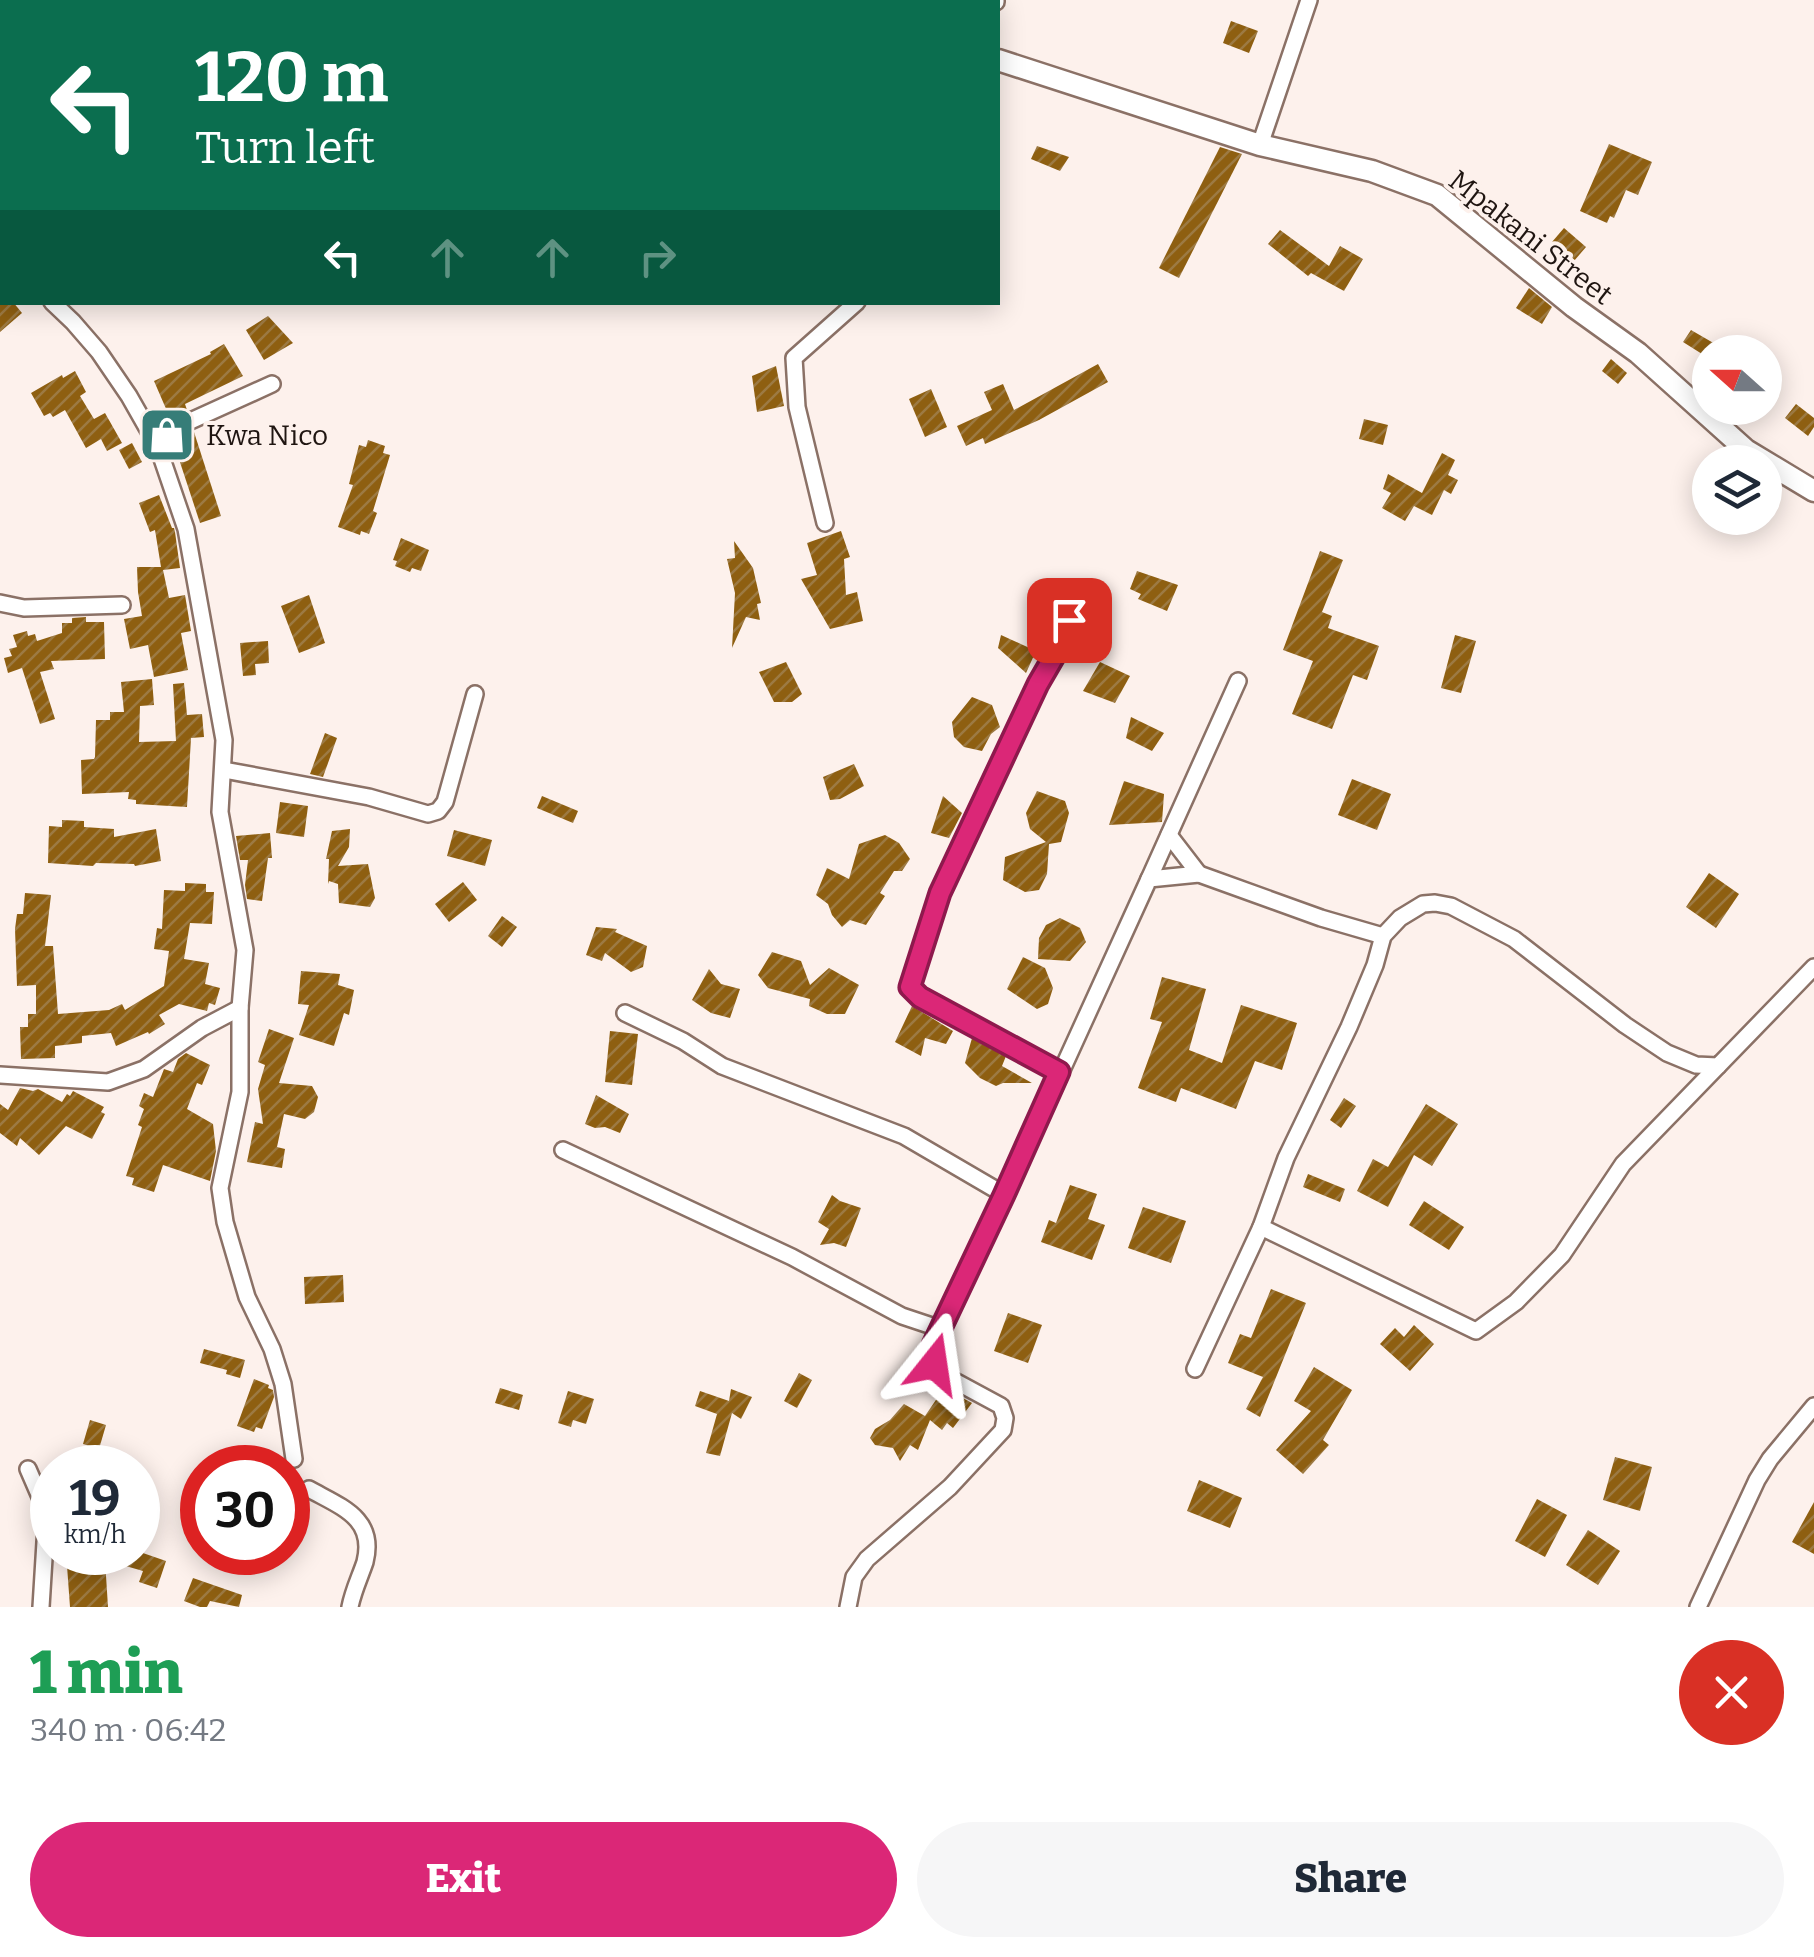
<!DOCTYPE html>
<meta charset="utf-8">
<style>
:root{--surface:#fff;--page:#f6f6f7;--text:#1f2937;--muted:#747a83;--accent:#db2777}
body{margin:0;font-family:Bitter,serif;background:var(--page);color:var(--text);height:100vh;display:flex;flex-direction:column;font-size:38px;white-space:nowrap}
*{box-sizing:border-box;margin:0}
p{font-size:32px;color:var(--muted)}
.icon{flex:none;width:55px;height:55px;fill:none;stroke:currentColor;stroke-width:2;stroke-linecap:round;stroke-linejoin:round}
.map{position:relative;height:1607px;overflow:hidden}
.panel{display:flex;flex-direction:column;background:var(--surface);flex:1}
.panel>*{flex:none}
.guide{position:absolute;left:0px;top:0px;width:1000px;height:305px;box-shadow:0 5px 25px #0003;background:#0b6e4f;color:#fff;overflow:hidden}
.needle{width:65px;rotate:291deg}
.tools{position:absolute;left:1692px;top:335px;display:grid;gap:20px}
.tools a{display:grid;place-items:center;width:90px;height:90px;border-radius:50%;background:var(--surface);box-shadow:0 5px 25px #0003;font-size:50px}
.speed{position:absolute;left:30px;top:1445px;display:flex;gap:20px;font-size:50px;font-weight:700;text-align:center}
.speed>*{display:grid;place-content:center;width:130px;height:130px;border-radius:50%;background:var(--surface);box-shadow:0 5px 25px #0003;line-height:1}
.speed small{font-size:25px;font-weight:400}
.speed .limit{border:15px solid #d22;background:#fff;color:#111}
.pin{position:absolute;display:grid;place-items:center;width:85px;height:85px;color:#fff;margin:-42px;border-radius:20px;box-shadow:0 5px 15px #0006}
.me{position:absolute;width:110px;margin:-55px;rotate:15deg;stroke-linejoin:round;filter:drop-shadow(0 0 8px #0008)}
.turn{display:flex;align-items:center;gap:35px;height:210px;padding:0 30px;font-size:45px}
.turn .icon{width:130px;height:130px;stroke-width:2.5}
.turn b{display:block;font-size:70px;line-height:85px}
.lanes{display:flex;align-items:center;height:95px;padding:0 30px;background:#0003;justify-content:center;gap:50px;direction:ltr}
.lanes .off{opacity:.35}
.round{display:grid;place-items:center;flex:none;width:105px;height:105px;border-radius:52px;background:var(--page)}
.summary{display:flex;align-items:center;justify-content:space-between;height:170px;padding:0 30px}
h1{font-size:60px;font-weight:800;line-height:75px;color:#1e9e55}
.primary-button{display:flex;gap:20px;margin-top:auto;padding:20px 30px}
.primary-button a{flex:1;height:115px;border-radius:60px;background:var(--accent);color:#fff;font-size:40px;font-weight:800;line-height:115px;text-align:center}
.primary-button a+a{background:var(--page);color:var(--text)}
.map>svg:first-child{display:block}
.building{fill:url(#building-hatch)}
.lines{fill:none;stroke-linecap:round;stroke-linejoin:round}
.minor-casing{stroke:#8b7166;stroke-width:20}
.tertiary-casing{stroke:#8b7166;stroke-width:25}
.minor{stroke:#fff;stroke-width:15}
.tertiary{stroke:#fff;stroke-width:20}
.route-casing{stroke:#8e194d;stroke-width:25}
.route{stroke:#db2777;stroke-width:18}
.labels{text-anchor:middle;stroke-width:8;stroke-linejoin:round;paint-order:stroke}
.street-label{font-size:28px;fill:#1f1511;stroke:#fdf1ec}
.poi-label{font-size:28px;fill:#1f1511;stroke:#fdf1ec;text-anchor:start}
</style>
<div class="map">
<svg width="1814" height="1607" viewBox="0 0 1814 1607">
<defs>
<pattern id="building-hatch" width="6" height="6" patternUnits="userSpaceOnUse" patternTransform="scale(2.5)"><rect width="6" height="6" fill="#8e5f11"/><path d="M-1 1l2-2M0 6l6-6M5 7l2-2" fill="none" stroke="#9c7a43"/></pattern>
</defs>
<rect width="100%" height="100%" fill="#fdf1ec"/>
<g class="building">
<path d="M 1231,21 L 1258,31 L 1249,53 L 1223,43 Z"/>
<path d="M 1609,144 L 1652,162 L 1638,195 L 1626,190 L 1614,218 L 1610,216 L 1607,223 L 1580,211 Z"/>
<path d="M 1037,146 L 1069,157 L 1060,171 L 1031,159 Z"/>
<path d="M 1220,147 L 1242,154 L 1179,278 L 1159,268 Z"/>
<path d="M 1564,228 L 1586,247 L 1574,261 L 1552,242 Z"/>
<path d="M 1280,230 L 1329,266 L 1340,246 L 1363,259 L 1344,291 L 1311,273 L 1308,276 L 1268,244 Z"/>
<path d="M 1529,288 L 1552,307 L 1542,324 L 1516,308 Z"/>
<path d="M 0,302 L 13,302 L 22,313 L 0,332 Z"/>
<path d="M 268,316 L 293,343 L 264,360 L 246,330 Z"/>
<path d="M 1691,330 L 1729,352 L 1710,352 L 1710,359 L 1683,342 Z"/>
<path d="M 224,344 L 243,376 L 185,404 L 187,410 L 170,418 L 154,381 L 211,354 L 210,352 Z"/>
<path d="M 1611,359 L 1627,373 L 1618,384 L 1602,371 Z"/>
<path d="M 1098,364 L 1108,382 L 1039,420 L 985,444 L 983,438 L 966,446 L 957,426 L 992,410 L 984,392 L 1003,384 L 1014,410 Z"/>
<path d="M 776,366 L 784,406 L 757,412 L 752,376 Z"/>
<path d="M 75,371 L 86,392 L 80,396 L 94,419 L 105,413 L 122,443 L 107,451 L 101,439 L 86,448 L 65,410 L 53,417 L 50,413 L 44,416 L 31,393 L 62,375 L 63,378 Z"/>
<path d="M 931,389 L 947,427 L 925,437 L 909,399 Z"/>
<path d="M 1796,404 L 1814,418 L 1814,427 L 1808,436 L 1785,418 Z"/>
<path d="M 1364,419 L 1388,425 L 1383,445 L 1359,439 Z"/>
<path d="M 194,432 L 221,516 L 200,523 L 173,441 Z"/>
<path d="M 368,440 L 385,446 L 383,453 L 390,455 L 373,511 L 377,513 L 369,534 L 361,531 L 360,535 L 338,527 L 353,485 L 349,484 L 359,445 L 366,447 Z"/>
<path d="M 132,443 L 142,462 L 129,469 L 119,450 Z"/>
<path d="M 1442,453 L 1455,460 L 1448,475 L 1458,480 L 1451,494 L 1444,490 L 1432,515 L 1414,506 L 1405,521 L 1382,508 L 1391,493 L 1383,489 L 1388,474 L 1422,493 Z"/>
<path d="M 159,495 L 172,528 L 174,528 L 175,532 L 180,568 L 163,570 L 169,598 L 185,595 L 191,631 L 181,633 L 188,670 L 154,677 L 148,645 L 130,649 L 124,619 L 142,616 L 138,592 L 137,567 L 161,567 L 155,530 L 150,532 L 139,503 Z"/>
<path d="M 841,531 L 850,557 L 844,559 L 846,595 L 857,592 L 863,621 L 830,629 L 801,579 L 817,575 L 807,543 Z"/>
<path d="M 401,538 L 429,550 L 421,571 L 412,568 L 410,572 L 395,566 L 397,561 L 393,560 Z"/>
<path d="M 734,541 L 753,568 L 761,603 L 757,604 L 760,620 L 746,617 L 732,648 L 735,593 L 727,559 L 735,558 Z"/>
<path d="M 1320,551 L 1343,560 L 1322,612 L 1332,616 L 1328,628 L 1379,646 L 1367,680 L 1353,675 L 1332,729 L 1292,714 L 1313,661 L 1283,650 Z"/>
<path d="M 1137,571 L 1178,585 L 1167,611 L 1138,599 L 1141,594 L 1130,589 Z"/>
<path d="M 309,595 L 325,643 L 299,653 L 281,606 Z"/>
<path d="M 86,617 L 86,622 L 104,622 L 105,659 L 51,661 L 54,669 L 40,672 L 55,719 L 40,724 L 22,668 L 8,673 L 4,658 L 12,656 L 9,649 L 17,647 L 13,635 L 27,631 L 28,636 L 35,634 L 37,641 L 62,633 L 62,623 L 72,623 L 72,618 Z"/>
<path d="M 1001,635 L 1036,651 L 1026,673 L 998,648 Z"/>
<path d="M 1455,635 L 1476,641 L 1461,693 L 1441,688 Z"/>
<path d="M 268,641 L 269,663 L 255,664 L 256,675 L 243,676 L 240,643 Z"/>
<path d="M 786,662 L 802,694 L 792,702 L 774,702 L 759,672 Z"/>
<path d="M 1100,662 L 1130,676 L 1115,703 L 1083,691 Z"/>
<path d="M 152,679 L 154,705 L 140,706 L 139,742 L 176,741 L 173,684 L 184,683 L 187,715 L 202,714 L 204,737 L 191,738 L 187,807 L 136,804 L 136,800 L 128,799 L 129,792 L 82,794 L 81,760 L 94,759 L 95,757 L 96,720 L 110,720 L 110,712 L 124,712 L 121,682 Z"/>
<path d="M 972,697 L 992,705 L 1000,727 L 991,734 L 982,751 L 964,747 L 954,737 L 952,722 Z"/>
<path d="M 1131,717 L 1164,733 L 1152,751 L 1126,738 Z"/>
<path d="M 325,733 L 337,738 L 323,777 L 310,774 Z"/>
<path d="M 854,764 L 864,786 L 840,799 L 830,800 L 823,777 Z"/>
<path d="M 1352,779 L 1391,794 L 1377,830 L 1338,815 Z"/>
<path d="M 1124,781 L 1164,794 L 1162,822 L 1109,825 Z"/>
<path d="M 1037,791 L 1065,801 L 1069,813 L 1061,842 L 1049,844 L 1047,874 L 1039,890 L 1025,892 L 1003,880 L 1005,857 L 1046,842 L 1030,829 L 1026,813 Z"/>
<path d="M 542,796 L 578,811 L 573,823 L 537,808 Z"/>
<path d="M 943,796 L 962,813 L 949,838 L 931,833 Z"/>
<path d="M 280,802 L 308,806 L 304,837 L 276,833 Z"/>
<path d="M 62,820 L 84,821 L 84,827 L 114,829 L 114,837 L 156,829 L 161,861 L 135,866 L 134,864 L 96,863 L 93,866 L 48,863 L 49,826 L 62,827 Z"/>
<path d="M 350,829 L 349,847 L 338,866 L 368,864 L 375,898 L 370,907 L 339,903 L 338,884 L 329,881 L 328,884 L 329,859 L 326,859 L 332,831 Z"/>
<path d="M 454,830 L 492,840 L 485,866 L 447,856 Z"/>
<path d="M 270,833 L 272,858 L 268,858 L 262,901 L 247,899 L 245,885 L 248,860 L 240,860 L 236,836 Z"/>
<path d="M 885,835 L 899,843 L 910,859 L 902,871 L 894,871 L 880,893 L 885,896 L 866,925 L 850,920 L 842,927 L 832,915 L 828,904 L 816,895 L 827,868 L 849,879 L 859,844 Z"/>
<path d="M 1709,873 L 1739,894 L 1716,928 L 1686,907 Z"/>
<path d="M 463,882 L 477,900 L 449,922 L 435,904 Z"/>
<path d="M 185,883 L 206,884 L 206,892 L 214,892 L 212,924 L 190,923 L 184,959 L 209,963 L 205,984 L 220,988 L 215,1005 L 209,1003 L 207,1011 L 179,1004 L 159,1015 L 165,1024 L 149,1034 L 148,1032 L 116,1046 L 111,1033 L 82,1036 L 82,1043 L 55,1046 L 55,1058 L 21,1059 L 20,1027 L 28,1027 L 28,1014 L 36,1014 L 36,985 L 17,986 L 15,929 L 17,914 L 23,914 L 25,893 L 51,895 L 45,946 L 53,946 L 58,1014 L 109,1010 L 122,1004 L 125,1010 L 164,986 L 169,951 L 154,949 L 157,928 L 162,929 L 164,890 L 185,891 Z"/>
<path d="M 502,916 L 517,927 L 502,947 L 488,936 Z"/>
<path d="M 1060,918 L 1080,928 L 1086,942 L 1070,961 L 1038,959 L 1039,938 L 1046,925 Z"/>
<path d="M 596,927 L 617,929 L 615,932 L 647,946 L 643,967 L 631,972 L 605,953 L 602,961 L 586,955 Z"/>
<path d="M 772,952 L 801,961 L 810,985 L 829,968 L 859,985 L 845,1014 L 827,1014 L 809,1006 L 810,999 L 768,988 L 758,975 Z"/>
<path d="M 1023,957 L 1045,968 L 1053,988 L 1048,1004 L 1037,1009 L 1007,989 Z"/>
<path d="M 709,969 L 721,984 L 740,989 L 730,1018 L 711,1013 L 692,1000 Z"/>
<path d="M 301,971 L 340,974 L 338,985 L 354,990 L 349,1015 L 344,1013 L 334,1046 L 299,1035 L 309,1005 L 298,1004 Z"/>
<path d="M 1162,977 L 1206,989 L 1189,1050 L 1222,1063 L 1241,1005 L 1297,1023 L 1282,1070 L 1255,1061 L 1236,1109 L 1181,1088 L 1176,1102 L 1138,1088 L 1162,1022 L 1150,1019 Z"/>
<path d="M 912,1006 L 953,1031 L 946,1044 L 925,1038 L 921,1056 L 895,1042 Z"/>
<path d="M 269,1029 L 294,1038 L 279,1083 L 312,1086 L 318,1097 L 314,1112 L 305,1119 L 284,1114 L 277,1147 L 285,1149 L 282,1168 L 247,1162 L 255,1122 L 263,1124 L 258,1089 L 265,1065 L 258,1062 Z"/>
<path d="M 610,1031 L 638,1034 L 632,1085 L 605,1082 Z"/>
<path d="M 972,1038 L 1006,1056 L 1002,1066 L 1032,1083 L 1003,1083 L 996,1086 L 980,1078 L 965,1063 Z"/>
<path d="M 186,1053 L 210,1065 L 202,1085 L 197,1083 L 187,1109 L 213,1124 L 216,1151 L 210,1181 L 163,1165 L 154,1192 L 132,1185 L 134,1178 L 126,1176 L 142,1127 L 138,1125 L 144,1109 L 139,1106 L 144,1093 L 153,1097 L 164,1069 L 173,1072 L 178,1059 Z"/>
<path d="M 20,1088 L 33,1091 L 38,1089 L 62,1102 L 67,1094 L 70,1096 L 73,1091 L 104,1107 L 101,1112 L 105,1114 L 92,1139 L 66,1126 L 39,1155 L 20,1138 L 17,1146 L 0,1133 L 0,1104 L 8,1110 Z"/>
<path d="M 596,1095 L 629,1114 L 620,1133 L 605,1127 L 595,1128 L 585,1124 Z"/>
<path d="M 1344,1098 L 1356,1106 L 1341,1128 L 1330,1120 Z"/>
<path d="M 1426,1104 L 1458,1124 L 1432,1166 L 1414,1155 L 1388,1207 L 1357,1191 L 1373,1159 L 1388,1167 Z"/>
<path d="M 1308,1174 L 1345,1189 L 1340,1202 L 1303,1187 Z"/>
<path d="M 1070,1185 L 1097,1194 L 1088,1219 L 1105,1225 L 1092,1260 L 1041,1242 L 1049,1220 L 1056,1223 Z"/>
<path d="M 832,1195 L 840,1201 L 861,1208 L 846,1247 L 834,1243 L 820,1245 L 829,1229 L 818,1222 Z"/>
<path d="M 1424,1201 L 1464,1227 L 1449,1250 L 1409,1225 Z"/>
<path d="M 1143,1207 L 1186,1221 L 1171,1263 L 1128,1248 Z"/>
<path d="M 343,1275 L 344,1302 L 305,1304 L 304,1277 Z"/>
<path d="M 1271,1289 L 1306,1303 L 1260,1417 L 1246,1409 L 1263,1377 L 1228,1363 L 1240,1334 L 1251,1338 Z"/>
<path d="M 1008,1313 L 1042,1325 L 1028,1363 L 994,1351 Z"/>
<path d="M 1414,1325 L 1434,1344 L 1410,1371 L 1380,1344 L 1395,1328 L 1404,1337 Z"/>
<path d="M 204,1349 L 245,1360 L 240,1378 L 226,1374 L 227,1370 L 200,1363 Z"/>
<path d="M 1314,1367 L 1352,1390 L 1323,1440 L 1329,1445 L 1303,1474 L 1276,1450 L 1311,1411 L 1294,1401 Z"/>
<path d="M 799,1373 L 812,1380 L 797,1408 L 784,1401 Z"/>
<path d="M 254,1379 L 269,1385 L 268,1388 L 273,1390 L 274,1397 L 262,1429 L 256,1427 L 254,1432 L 237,1426 Z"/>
<path d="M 500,1388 L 523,1395 L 519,1410 L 495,1403 Z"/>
<path d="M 944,1388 L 972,1403 L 953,1428 L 947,1423 L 942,1430 L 930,1420 L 918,1450 L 910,1445 L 900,1461 L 893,1448 L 875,1445 L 870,1438 L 875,1429 L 890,1420 L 904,1404 L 925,1416 Z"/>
<path d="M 731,1389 L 752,1397 L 741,1419 L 732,1413 L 720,1456 L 706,1453 L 717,1414 L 695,1406 L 700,1391 L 729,1401 Z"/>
<path d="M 568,1391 L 594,1399 L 586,1424 L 573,1420 L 571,1427 L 558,1423 Z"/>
<path d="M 90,1420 L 106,1425 L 99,1449 L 83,1444 Z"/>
<path d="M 1615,1457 L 1652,1467 L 1640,1511 L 1603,1500 Z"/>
<path d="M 1199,1480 L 1242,1498 L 1230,1528 L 1187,1511 Z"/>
<path d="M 1537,1499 L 1567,1515 L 1545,1557 L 1515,1541 Z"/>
<path d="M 1814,1502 L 1814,1554 L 1792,1542 Z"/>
<path d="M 1588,1530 L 1620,1551 L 1598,1585 L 1566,1565 Z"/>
<path d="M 66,1552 L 140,1552 L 166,1561 L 157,1588 L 139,1582 L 143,1571 L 105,1560 L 108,1607 L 70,1607 Z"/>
<path d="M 193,1578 L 242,1595 L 239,1607 L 210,1601 L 207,1607 L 200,1607 L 184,1601 Z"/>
</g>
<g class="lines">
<g class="minor-casing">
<g id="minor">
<path d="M 387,0 L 387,2"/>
<path d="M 644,0 L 645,2"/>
<path d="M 996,2 L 996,0"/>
<path d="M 1260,145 L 1309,0"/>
<path d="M 0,256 L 2,259"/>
<path d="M 52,302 L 73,322 L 99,352 L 129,396 L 158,447 L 186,529 L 224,740 L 220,812 L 245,950 L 240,1008 L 240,1092 L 220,1188 L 225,1222 L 247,1297 L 272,1349 L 283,1384 L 294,1459"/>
<path d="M 153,438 L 272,384"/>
<path d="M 825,523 L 797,407 L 794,358 L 857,302"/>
<path d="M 0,603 L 24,608 L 122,605"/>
<path d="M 224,770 L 369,797 L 428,814 L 438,811 L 445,802 L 475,694"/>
<path d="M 1169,835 L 1199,874"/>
<path d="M 1149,879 L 1238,681"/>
<path d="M 625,1013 L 683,1041 L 722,1066 L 904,1136 L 1005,1195"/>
<path d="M 1059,1072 L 919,997 L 910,987 L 940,893 L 1038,684 L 1060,645 L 1078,594"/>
<path d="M 0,1075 L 108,1082 L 144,1069 L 202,1028 L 240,1008"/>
<path d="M 563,1150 L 792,1257 L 902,1316 L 941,1329"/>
<path d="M 1261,1227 L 1476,1331 L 1516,1302 L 1562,1255 L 1623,1164 L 1718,1066"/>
<path d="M 1195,1369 L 1261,1227 L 1286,1158 L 1349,1027 L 1375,965 L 1383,936 L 1400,918 L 1423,904 L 1435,903 L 1451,906 L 1514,939 L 1625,1025 L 1667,1053 L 1696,1065 L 1718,1066 L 1814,967"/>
<path d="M 28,1469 L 41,1499 L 46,1526 L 41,1607"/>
<path d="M 309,1489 C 341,1507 376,1518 365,1562 C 360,1577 353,1591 350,1607"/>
<path d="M 848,1607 L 854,1577 L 867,1559 L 950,1487 L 1003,1430 L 1005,1418 L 1001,1406 L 938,1372 L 933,1363 L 932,1347 L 1005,1195 L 1149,879 L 1199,874 L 1321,918 L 1383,936"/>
<path d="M 1698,1607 L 1757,1480 L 1770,1459 L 1814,1406"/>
</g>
</g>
<g class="tertiary-casing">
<g id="tertiary">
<path d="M 998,60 L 1260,145 L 1372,171 L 1437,195 L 1574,307 L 1638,353 L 1746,450 L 1814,491"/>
<path d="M 0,75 L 2,74"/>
</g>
</g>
<use href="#minor" class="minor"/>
<use href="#tertiary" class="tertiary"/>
</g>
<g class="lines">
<g class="route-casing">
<path id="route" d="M 934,1364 L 932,1347 L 1004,1195 L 1059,1072 L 920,997 L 910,987 L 940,893 L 1038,684 L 1060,646 L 1069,620"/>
</g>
<use href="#route" class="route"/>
</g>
<defs>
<g id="shop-square" transform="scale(2.875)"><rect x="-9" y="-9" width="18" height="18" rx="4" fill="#367d78" stroke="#fdf1ec"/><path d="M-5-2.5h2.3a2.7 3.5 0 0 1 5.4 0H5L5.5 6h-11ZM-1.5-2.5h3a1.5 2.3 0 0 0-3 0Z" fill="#fff"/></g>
</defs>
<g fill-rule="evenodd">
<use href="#shop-square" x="167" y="435"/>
</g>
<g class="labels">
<g class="street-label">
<text transform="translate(1531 237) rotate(38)" y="10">Mpakani Street</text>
</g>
<g class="poi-label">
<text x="206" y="445">Kwa Nico</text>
</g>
</g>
</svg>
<div class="tools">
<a><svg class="needle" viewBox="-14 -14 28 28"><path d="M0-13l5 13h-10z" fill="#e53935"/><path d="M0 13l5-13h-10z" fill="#747a83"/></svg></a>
<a><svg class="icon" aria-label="layers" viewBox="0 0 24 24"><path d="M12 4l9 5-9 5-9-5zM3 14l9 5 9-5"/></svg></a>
</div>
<div class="speed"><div>19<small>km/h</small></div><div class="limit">30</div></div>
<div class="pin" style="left:1069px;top:620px;background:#d93025"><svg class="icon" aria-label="arrive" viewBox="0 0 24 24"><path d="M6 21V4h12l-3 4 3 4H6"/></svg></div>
<svg class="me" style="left:934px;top:1364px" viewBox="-20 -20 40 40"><path d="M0-17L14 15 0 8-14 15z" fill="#db2777" stroke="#fff" stroke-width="4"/></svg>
<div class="guide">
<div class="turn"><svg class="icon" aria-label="left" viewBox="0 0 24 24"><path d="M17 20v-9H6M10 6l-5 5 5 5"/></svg><div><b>120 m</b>Turn left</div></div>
<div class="lanes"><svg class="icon" aria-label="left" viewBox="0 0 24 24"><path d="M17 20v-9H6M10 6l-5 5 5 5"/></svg><svg class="icon off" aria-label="ahead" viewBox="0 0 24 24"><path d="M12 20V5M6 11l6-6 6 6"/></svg><svg class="icon off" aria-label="ahead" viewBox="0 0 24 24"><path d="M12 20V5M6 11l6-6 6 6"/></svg><svg class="icon off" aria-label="right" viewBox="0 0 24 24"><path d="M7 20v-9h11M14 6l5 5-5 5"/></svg></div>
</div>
</div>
<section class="panel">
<div class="summary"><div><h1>1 min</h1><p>340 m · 06:42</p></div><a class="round" style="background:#d93025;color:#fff"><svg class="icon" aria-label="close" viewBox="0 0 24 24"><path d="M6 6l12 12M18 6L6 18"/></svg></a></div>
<div class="primary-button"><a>Exit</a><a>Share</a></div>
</section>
